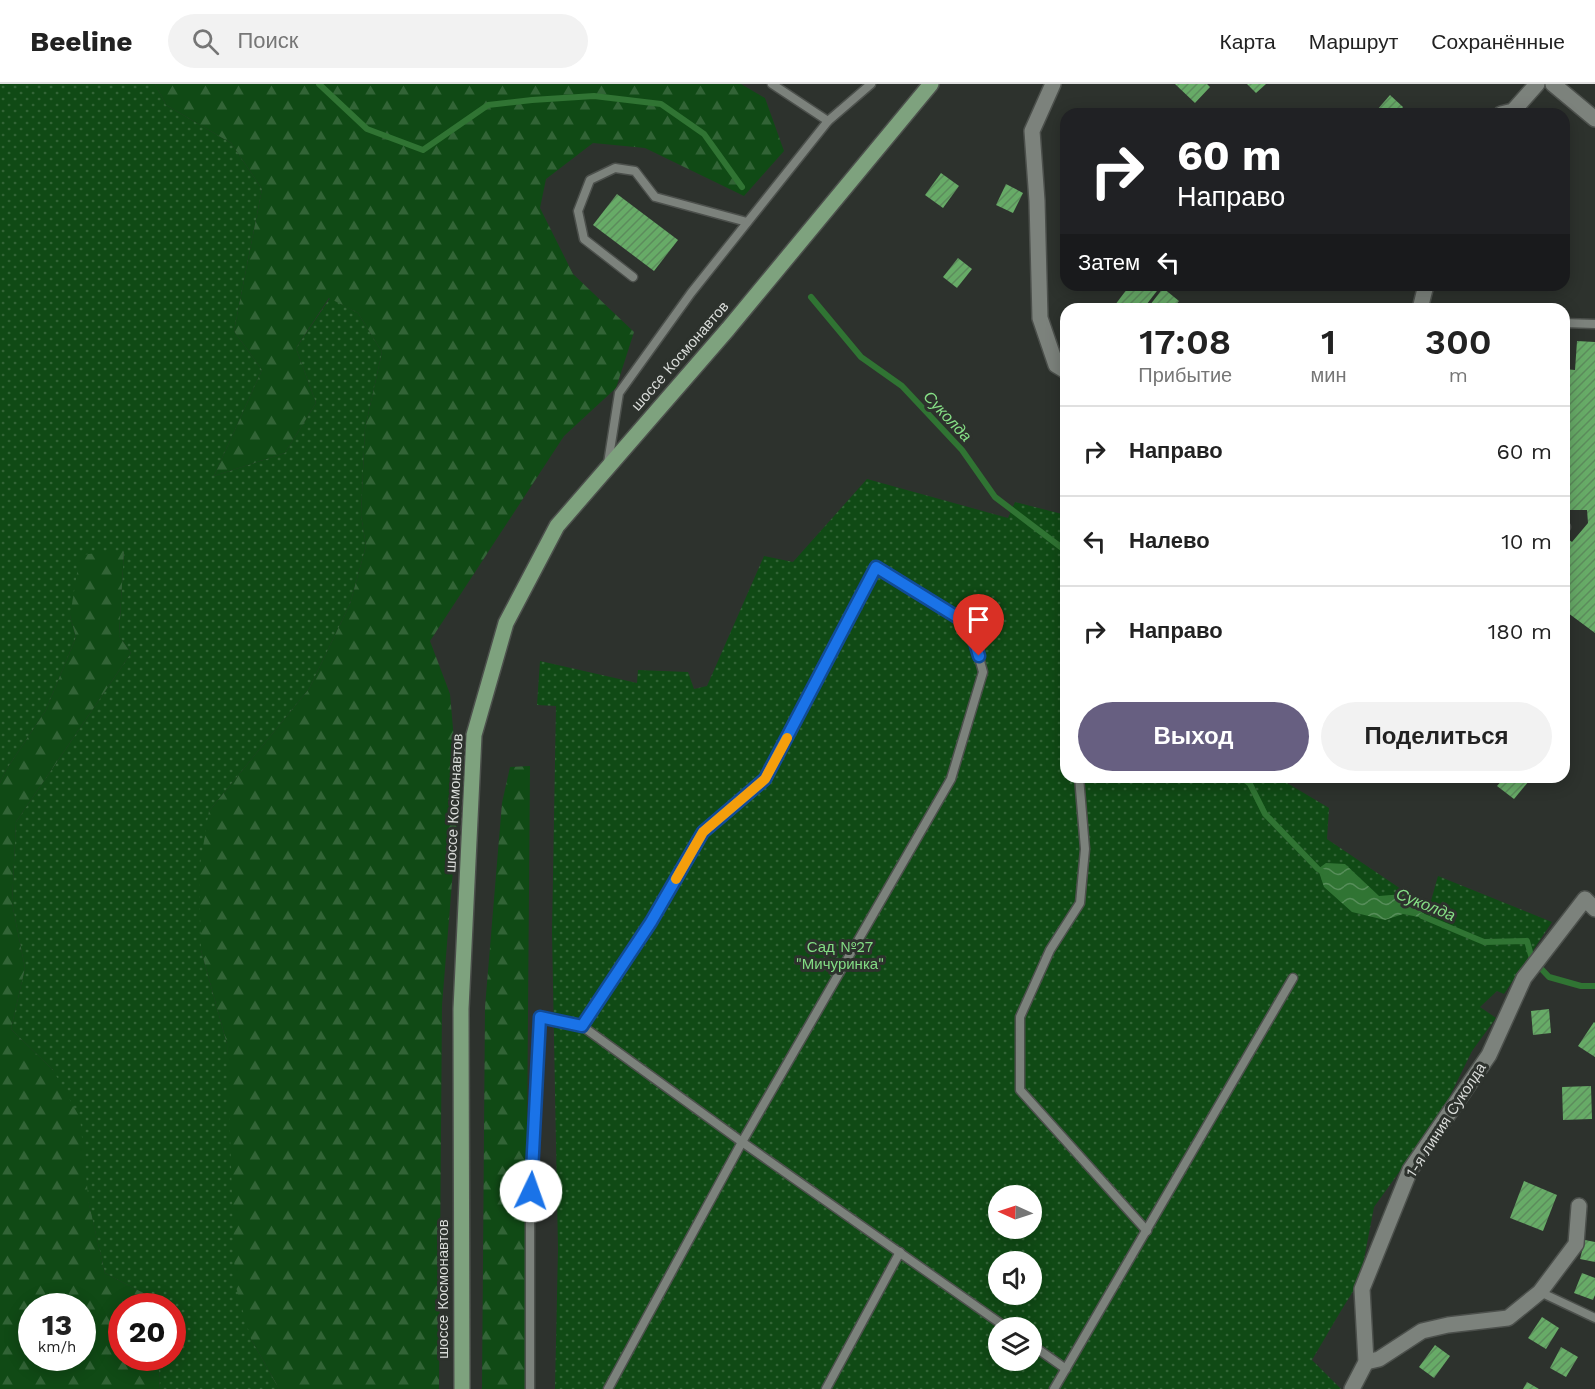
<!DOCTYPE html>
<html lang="ru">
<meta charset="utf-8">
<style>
:root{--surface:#fff;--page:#f2f2f2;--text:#222;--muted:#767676;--line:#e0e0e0;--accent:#675f81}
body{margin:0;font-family:"Work Sans",sans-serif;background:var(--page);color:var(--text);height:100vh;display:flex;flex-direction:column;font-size:22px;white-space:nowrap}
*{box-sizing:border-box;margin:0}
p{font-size:20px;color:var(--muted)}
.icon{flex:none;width:33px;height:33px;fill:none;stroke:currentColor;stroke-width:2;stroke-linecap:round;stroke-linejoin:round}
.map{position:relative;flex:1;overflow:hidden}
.sheet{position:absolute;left:1060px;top:219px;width:510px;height:480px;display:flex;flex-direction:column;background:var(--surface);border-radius:18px;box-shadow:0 3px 15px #0003}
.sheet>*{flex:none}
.guide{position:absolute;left:1060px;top:24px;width:510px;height:183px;border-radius:18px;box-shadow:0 3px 15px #0003;background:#202124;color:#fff;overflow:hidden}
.needle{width:39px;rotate:273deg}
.tools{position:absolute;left:988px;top:1101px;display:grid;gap:12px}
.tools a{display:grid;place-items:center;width:54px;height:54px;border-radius:50%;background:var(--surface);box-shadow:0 3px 15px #0003;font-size:30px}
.speed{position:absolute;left:18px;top:1209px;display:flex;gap:12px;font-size:30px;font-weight:700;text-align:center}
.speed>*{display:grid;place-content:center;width:78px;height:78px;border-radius:50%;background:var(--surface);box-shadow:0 3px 15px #0003;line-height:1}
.speed small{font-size:15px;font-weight:400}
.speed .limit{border:9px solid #d22;background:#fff;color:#111}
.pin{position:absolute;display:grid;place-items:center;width:51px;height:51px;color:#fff;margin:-62px -26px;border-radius:50% 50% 50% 0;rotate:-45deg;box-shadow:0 0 6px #0007}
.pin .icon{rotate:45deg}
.me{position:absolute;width:66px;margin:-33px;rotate:3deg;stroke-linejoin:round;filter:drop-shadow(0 0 4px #0008)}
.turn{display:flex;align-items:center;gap:21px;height:126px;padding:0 18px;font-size:27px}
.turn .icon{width:78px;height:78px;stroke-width:2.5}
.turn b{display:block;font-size:42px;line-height:51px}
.then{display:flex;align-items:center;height:57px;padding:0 18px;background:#0003;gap:12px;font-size:22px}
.eta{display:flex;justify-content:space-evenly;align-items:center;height:102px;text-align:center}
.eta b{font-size:36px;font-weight:600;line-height:42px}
.primary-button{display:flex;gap:12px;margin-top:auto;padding:12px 18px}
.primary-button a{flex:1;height:69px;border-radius:36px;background:var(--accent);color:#fff;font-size:24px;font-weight:600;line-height:69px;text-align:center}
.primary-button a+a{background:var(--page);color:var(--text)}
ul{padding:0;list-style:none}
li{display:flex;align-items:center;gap:18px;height:90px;padding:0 18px;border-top:2px solid var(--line)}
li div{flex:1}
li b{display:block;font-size:22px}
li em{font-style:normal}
header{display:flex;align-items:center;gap:36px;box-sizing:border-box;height:84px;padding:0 30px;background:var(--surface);border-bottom:2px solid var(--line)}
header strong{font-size:28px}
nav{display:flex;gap:33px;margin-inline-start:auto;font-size:21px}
.search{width:420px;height:54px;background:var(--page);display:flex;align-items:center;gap:15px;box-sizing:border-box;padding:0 21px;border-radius:33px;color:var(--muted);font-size:22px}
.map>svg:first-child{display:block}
.grass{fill:url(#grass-dots);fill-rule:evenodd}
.forest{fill:url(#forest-firs);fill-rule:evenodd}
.water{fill:url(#water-waves)}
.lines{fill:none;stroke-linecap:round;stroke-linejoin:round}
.stream{stroke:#307433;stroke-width:6}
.building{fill:url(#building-hatch)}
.service-casing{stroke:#4c504c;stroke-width:11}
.minor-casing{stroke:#4c504c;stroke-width:18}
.primary-casing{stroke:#4c504c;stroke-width:18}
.service{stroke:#7c827c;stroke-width:8}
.minor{stroke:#7c827c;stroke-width:15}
.primary{stroke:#7ea27e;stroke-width:15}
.route-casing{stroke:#114b97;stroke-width:15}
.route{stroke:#1a73e8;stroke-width:10}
.slow{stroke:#f59e0b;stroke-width:10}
.labels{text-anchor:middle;stroke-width:6;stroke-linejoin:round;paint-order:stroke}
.street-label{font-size:15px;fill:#d9dcd9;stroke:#2d322d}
.park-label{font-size:15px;fill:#83dd84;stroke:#2d322d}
.water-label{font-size:16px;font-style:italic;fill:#86e086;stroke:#2d322d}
</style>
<header>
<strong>Beeline</strong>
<div class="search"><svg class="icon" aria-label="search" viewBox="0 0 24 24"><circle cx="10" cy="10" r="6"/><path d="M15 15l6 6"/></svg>Поиск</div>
<nav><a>Карта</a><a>Маршрут</a><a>Сохранённые</a></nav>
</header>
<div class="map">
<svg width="1595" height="1305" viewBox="0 0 1595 1305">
<defs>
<pattern id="grass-dots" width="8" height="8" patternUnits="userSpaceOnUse" patternTransform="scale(1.5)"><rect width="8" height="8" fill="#104a15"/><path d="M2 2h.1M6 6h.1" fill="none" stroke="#326436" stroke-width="1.8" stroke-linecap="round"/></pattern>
<pattern id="forest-firs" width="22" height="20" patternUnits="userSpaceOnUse" patternTransform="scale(1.5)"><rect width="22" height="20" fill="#104a15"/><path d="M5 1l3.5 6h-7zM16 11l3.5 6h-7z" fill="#326436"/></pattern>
<pattern id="water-waves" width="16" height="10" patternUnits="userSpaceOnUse" patternTransform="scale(1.5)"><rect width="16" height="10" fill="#307433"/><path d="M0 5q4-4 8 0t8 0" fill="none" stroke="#578e5a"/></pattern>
<pattern id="building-hatch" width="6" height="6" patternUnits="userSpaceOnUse" patternTransform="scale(1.5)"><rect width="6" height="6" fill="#67ab67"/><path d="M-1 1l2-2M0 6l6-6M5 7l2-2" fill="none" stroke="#5c8c5c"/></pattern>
</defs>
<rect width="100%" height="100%" fill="#2d322d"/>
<g class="grass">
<path d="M 0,0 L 155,0 L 166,21 L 231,59 L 262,105 L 234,247 L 262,286 L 214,392 L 285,369 L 316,319 L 296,264 L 330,214 L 358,229 L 382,268 L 365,345 L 361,431 L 366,462 L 350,520 L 309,605 L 209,727 L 201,866 L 227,960 L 251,1255 L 279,1305 L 159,1305 L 160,1294 L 157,1274 L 172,1274 L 172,1222 L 149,1222 L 147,1211 L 105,1189 L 89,1121 L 53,986 L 11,945 L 25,884 L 12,819 L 16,738 L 131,569 L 119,552 L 124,466 L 70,532 L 76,553 L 46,626 L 6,686 L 0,699 Z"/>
<path d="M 867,395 L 1008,434 L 1015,418 L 1066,431 L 1066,693 L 1277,693 L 1329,724 L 1327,755 L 1429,824 L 1438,792 L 1552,838 L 1504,910 L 1497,907 L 1480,923 L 1496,934 L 1472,967 L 1441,1030 L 1374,1123 L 1360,1196 L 1339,1230 L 1312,1276 L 1341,1305 L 555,1305 L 558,1165 L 552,848 L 556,622 L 537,621 L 540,577 L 637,599 L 638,586 L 688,588 L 694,605 L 707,602 L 764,472 L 793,478 ZM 999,1112 L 1032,1112 L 1032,1144 L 999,1144 ZM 999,1178 L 1032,1178 L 1032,1210 L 999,1210 ZM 999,1244 L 1032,1244 L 1032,1276 L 999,1276 Z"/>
</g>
<g class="forest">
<path d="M 155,0 L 741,0 L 765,14 L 784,67 L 744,112 L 645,64 L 593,59 L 546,95 L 540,124 L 573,190 L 634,248 L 616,304 L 564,352 L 430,557 L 450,610 L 459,713 L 442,921 L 439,1305 L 279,1305 L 251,1255 L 235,1200 L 227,960 L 201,866 L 199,787 L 209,727 L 309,605 L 350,520 L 366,462 L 361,431 L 365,345 L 382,268 L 358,229 L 329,214 L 296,264 L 316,319 L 285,369 L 214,392 L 262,286 L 234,247 L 262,105 L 231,59 L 166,21 Z"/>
<path d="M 124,466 L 119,552 L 131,569 L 16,738 L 12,819 L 25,884 L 11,945 L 53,986 L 80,1034 L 89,1120 L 105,1189 L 147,1211 L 149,1222 L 122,1222 L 122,1274 L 157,1274 L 160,1294 L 159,1305 L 0,1305 L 0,699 L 6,686 L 46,626 L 76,553 L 70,532 L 80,471 ZM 32,1222 L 82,1222 L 82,1274 L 32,1274 Z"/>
<path d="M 530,682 L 525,1305 L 482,1305 L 485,923 L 502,719 L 510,683 Z"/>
</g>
<path class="water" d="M 1326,779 L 1345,780 L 1379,812 L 1404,810 L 1429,835 L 1403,830 L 1385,836 L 1352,828 L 1324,803 L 1318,785 Z"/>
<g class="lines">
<g class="stream">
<path d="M 319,0 L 367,45 L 423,66 L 488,21 L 532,16 L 594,12 L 661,20 L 704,50 L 742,103"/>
<path d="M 811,213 L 861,273 L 902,302 L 962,366 L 995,413 L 1066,467"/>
<path d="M 1241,693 L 1250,700 L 1265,730 L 1318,785 L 1325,789"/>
<path d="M 1422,832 L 1484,858 L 1527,857 L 1532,875 L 1549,893 L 1581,902 L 1595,902"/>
</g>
</g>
<g class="building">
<path d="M 1175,0 L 1207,0 L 1210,3 L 1195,19 Z"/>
<path d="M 1247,0 L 1266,0 L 1256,9 Z"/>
<path d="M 1390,11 L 1403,23 L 1398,30 L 1382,30 L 1377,26 Z"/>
<path d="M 941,89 L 959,102 L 943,124 L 925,111 Z"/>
<path d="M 1006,100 L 1023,109 L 1013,129 L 996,121 Z"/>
<path d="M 617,110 L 678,156 L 654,187 L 593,141 Z"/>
<path d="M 958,174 L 972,185 L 957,204 L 943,193 Z"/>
<path d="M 1130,201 L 1157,201 L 1160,203 L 1143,225 L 1112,225 Z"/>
<path d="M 1163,204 L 1179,217 L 1172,225 L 1147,225 Z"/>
<path d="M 1577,257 L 1595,258 L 1595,549 L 1564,526 L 1564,452 L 1572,458 L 1588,439 L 1587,426 L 1569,426 L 1569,394 L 1564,395 L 1564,285 L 1575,286 Z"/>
<path d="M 1505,693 L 1524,693 L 1529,697 L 1514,715 L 1497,702 Z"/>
<path d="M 1549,925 L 1551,949 L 1533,951 L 1531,927 Z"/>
<path d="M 1594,938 L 1595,939 L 1595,973 L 1578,962 Z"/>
<path d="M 1591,1002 L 1592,1035 L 1563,1036 L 1562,1003 Z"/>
<path d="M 1524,1097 L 1557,1111 L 1543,1147 L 1510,1134 Z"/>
<path d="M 1585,1156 L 1595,1158 L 1595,1178 L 1580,1175 Z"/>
<path d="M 1582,1189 L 1595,1194 L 1595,1211 L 1593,1216 L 1574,1209 Z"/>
<path d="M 1542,1233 L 1559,1244 L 1546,1265 L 1528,1254 Z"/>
<path d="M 1435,1261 L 1450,1272 L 1434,1294 L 1419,1283 Z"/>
<path d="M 1561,1263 L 1578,1273 L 1566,1293 L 1550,1284 Z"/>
<path d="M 1527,1298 L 1539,1305 L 1523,1305 Z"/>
</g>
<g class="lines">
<g class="service-casing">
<g id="service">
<path d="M 772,0 L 828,37"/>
<path d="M 633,193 L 584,155 L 578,127 L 590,96 L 615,84 L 635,87 L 655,113 L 747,138"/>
<path d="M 1564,239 L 1595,240"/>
<path d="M 608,379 L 619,309 L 691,209 L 828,37 L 871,0"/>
<path d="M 1564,443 L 1566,443"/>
<path d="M 1079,693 L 1085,765 L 1080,819 L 1050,866 L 1020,933 L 1020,1006 L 1147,1147"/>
<path d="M 582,942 L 651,838 L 703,748 L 765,695 L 876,484 L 970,541 L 983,588 L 951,695 L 742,1058 L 608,1305"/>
<path d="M 1540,1208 L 1595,1234"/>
<path d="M 1032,1261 L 1066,1285"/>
<path d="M 530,1305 L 530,1129 L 540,933 L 582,942 L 742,1058 L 1007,1244"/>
<path d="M 826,1305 L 900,1168"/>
<path d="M 1054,1305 L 1293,894"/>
</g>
</g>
<g class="minor-casing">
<g id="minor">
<path d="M 1053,0 L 1032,47 L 1037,117 L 1040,234 L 1056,281 L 1066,287"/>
<path d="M 1553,0 L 1595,35"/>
<path d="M 1501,30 L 1513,27 L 1537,0"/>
<path d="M 1420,225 L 1426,201"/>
<path d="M 1366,1278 L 1379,1275 L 1422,1247 L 1448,1241 L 1508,1234 L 1540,1208 L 1576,1160 L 1579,1122"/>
<path d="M 1352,1305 L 1366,1278 L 1362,1205 L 1410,1086 L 1489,971 L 1524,894 L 1585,815 L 1595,825"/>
</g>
</g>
<g class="primary-casing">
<path id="primary" d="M 462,1305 L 461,925 L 474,651 L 506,539 L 557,442 L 728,245 L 931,0"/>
</g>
<use href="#service" class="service"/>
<use href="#minor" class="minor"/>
<use href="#primary" class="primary"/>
</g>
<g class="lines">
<g class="route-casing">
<path id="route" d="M 531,1107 L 540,933 L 582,942 L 651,838 L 703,748 L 765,695 L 876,483 L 970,541 L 979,572"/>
</g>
<use href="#route" class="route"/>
<path class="slow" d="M 676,795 L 703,748 L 765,695 L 787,654"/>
</g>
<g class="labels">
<g class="street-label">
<text transform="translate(680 272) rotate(-49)" y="5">шоссе Космонавтов</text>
<text transform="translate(454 719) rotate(-87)" y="5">шоссе Космонавтов</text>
<text transform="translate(1446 1036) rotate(-57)" y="5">1-я линия Суколда</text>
<text transform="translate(443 1205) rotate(-90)" y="5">шоссе Космонавтов</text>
</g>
<g class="park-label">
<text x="840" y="868">Сад №27<tspan x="840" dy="17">"Мичуринка"</tspan></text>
</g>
<g class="water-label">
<text transform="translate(948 332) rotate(47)" y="6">Суколда</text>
<text transform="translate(1426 820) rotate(22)" y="6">Суколда</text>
</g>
</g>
</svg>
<div class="tools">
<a><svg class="needle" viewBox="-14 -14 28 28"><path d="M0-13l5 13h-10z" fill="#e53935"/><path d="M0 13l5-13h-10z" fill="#767676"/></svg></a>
<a><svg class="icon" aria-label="sound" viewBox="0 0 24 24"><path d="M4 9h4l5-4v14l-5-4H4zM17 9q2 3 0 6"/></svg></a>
<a><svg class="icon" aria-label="layers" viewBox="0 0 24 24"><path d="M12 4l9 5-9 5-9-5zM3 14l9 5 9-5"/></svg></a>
</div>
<div class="speed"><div>13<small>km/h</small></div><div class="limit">20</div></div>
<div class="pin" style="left:979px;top:572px;background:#d93025"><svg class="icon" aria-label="arrive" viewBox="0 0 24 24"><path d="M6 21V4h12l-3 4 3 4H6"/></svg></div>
<svg class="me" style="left:531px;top:1107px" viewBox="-20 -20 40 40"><circle r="19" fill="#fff"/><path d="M0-13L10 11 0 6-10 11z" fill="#1a73e8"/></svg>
<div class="guide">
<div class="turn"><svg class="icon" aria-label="right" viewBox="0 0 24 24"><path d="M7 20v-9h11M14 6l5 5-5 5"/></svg><div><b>60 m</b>Направо</div></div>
<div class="then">Затем<svg class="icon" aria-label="left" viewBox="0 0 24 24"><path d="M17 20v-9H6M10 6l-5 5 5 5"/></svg></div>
</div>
<section class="sheet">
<div class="eta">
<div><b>17:08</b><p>Прибытие</p></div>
<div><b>1</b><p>мин</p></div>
<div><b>300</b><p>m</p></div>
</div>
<ul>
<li><svg class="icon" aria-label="right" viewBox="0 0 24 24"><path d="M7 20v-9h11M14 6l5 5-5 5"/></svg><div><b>Направо</b></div><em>60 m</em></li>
<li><svg class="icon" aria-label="left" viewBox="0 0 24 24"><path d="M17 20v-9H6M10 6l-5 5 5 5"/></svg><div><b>Налево</b></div><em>10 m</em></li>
<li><svg class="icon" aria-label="right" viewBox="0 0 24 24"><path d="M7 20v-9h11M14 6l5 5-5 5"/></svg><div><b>Направо</b></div><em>180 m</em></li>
</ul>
<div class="primary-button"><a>Выход</a><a>Поделиться</a></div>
</section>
</div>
